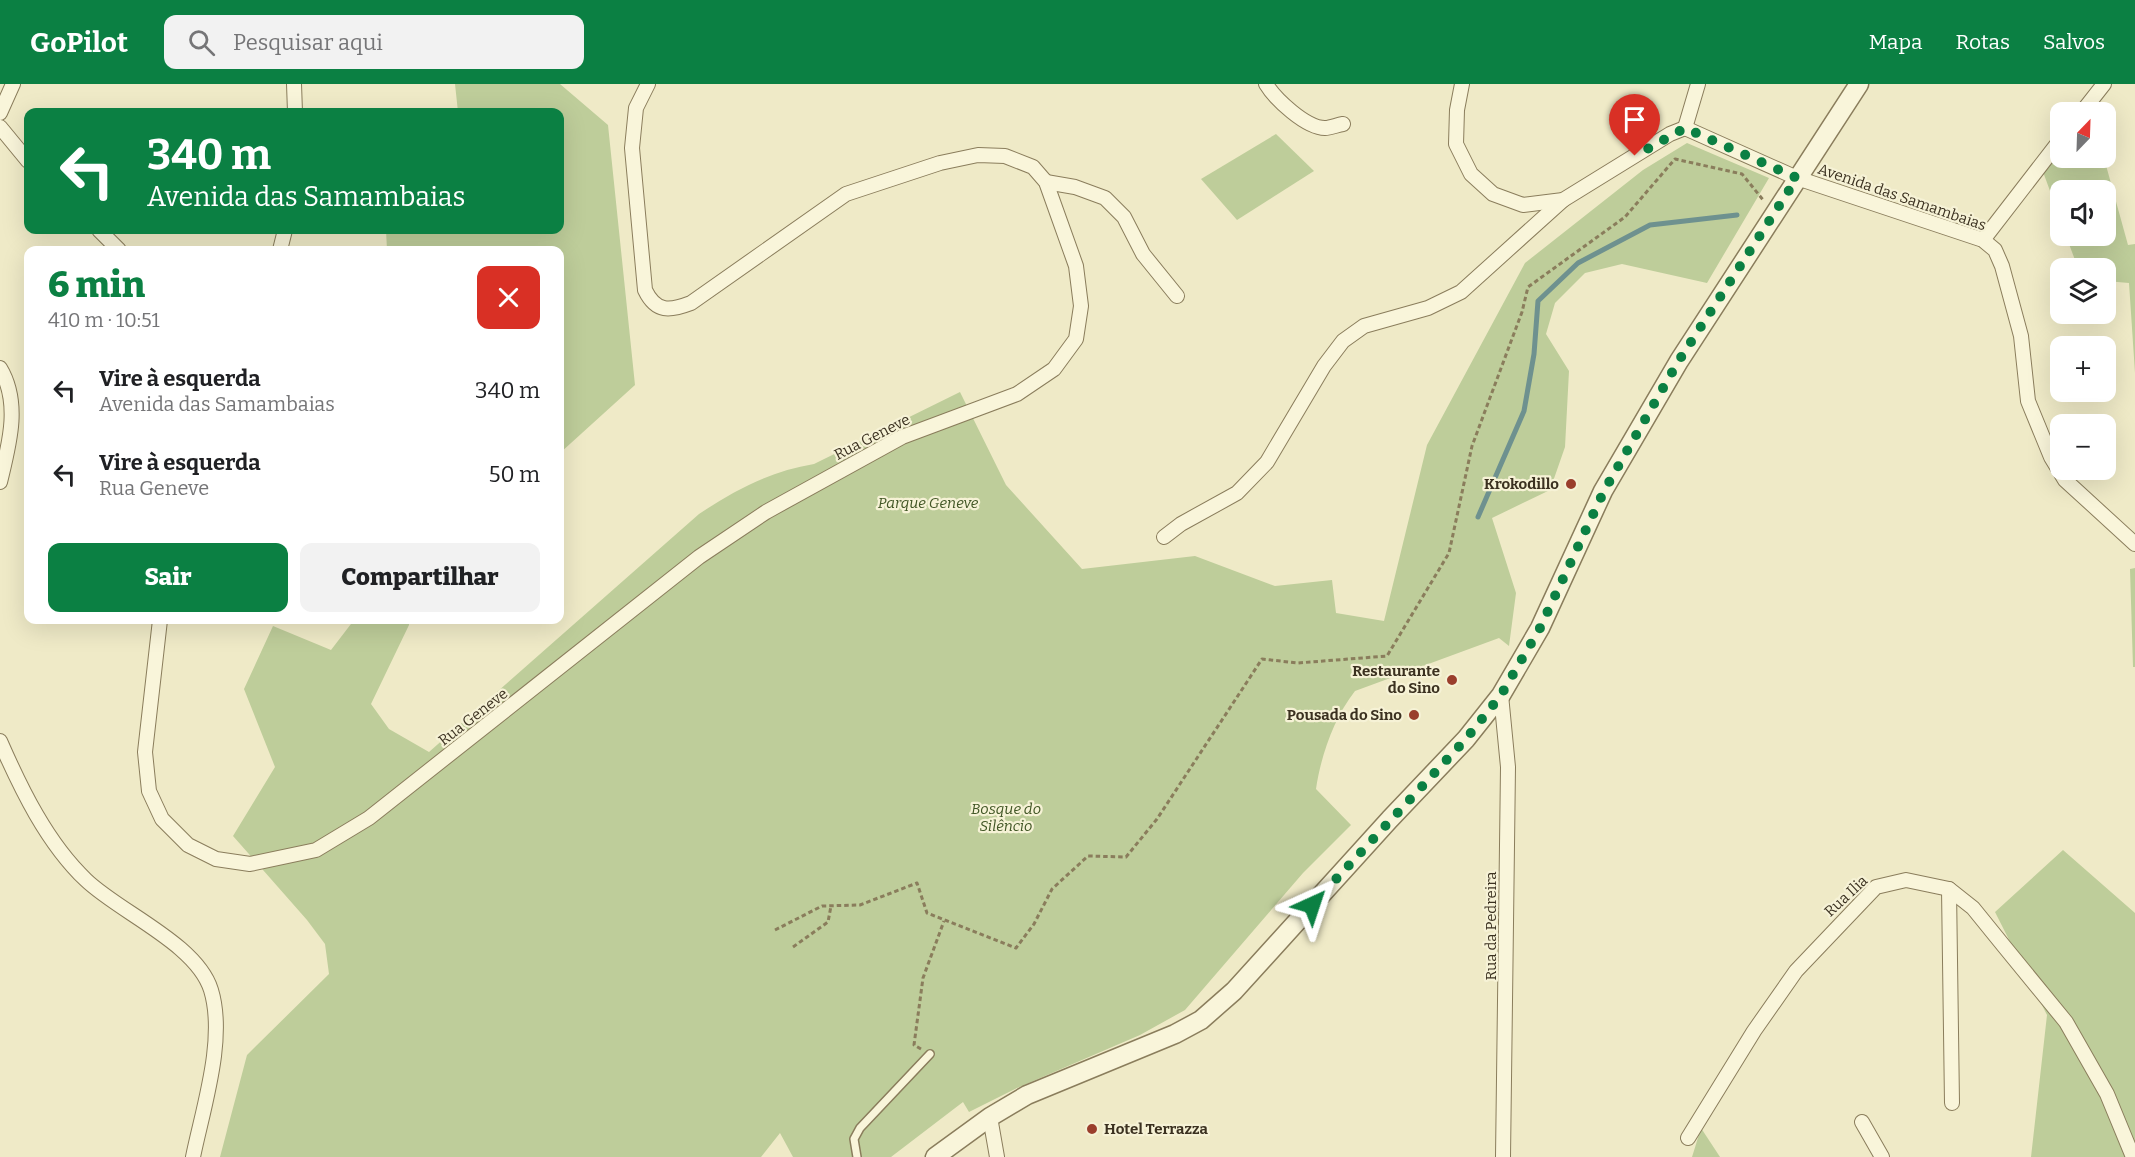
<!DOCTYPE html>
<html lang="pt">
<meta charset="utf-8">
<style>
:root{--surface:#fff;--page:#f2f2f2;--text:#202124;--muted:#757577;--accent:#0b8043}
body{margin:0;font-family:Bitter,serif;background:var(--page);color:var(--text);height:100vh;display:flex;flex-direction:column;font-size:22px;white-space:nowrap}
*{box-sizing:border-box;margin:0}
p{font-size:20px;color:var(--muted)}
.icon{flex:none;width:33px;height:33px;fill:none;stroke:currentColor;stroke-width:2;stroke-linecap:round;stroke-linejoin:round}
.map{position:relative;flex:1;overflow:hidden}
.details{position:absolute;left:24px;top:162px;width:540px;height:378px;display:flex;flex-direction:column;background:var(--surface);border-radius:12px;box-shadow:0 6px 24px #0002}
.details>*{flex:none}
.guide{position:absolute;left:24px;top:24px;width:540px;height:126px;border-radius:12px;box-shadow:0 6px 24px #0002;background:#0b8043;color:#fff;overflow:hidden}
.needle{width:39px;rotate:23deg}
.tools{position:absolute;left:2050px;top:18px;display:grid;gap:12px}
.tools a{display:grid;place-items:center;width:66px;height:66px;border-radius:12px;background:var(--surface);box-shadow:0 6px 24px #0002;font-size:30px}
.pin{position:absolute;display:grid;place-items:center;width:51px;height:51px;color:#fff;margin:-62px -26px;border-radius:50% 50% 50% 0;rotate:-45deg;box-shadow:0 0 6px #0007}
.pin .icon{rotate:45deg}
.me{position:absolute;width:66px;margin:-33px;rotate:42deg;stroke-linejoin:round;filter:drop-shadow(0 0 4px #0008)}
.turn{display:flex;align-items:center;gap:21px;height:126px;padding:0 24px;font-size:27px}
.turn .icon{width:78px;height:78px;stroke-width:2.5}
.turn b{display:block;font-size:42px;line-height:51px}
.round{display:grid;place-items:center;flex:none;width:63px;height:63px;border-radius:12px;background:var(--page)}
.summary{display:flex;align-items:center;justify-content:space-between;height:102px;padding:0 24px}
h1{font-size:36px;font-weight:800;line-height:45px;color:var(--accent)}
.cta{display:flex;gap:12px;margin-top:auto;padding:12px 24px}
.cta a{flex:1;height:69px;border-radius:12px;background:var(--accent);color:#fff;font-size:24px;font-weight:800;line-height:69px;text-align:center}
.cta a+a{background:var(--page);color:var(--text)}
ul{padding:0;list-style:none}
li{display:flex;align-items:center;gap:18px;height:84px;padding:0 24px}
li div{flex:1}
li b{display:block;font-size:22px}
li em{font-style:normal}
header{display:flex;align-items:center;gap:36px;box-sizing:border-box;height:84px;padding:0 30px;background:var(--accent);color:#fff}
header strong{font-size:28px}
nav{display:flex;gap:33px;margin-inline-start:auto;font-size:21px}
.search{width:420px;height:54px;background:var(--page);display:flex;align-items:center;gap:15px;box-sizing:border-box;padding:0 21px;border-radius:12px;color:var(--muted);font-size:22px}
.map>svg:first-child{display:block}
.green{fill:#becd9a}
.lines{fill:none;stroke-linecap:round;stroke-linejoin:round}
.stream{stroke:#6e918f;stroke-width:5}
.service-casing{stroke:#8a7d5c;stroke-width:10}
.minor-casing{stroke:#8a7d5c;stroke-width:16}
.tertiary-casing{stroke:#8a7d5c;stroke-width:21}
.path{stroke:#8a7d5c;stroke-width:3;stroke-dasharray:4.5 3;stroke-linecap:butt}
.service{stroke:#f9f5da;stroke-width:7}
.minor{stroke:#f9f5da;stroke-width:14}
.tertiary{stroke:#f9f5da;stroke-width:18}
.route{stroke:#0b8043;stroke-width:10;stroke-dasharray:0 18}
.poi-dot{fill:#9a3e2c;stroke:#f6f2d6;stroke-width:2}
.labels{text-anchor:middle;stroke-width:4.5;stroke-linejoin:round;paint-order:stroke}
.street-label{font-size:15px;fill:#3b3120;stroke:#f6f2d6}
.poi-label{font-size:15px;font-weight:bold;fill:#3b3120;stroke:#f6f2d6;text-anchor:end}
.park-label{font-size:15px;font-style:italic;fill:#425726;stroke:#f6f2d6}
</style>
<header>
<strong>GoPilot</strong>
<div class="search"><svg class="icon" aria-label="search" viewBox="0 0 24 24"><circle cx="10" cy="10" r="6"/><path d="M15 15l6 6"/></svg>Pesquisar aqui</div>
<nav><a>Mapa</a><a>Rotas</a><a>Salvos</a></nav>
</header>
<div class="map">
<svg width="2135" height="1073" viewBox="0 0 2135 1073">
<rect width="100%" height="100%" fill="#efeac7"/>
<g class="green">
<path d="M 455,0 L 560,0 L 608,41 L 635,301 L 560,369 L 560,166 L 387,166 L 386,146 L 560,146 L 560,28 L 458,28 Z"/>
<path d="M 1276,50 L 1314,87 L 1237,136 L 1201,95 Z"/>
<path d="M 1687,59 L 1769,94 L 1707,199 L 1622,180 L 1585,189 L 1555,219 L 1546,250 L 1569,287 L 1565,363 L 1550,406 L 1492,434 L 1516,509 L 1509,562 L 1499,554 L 1355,607 C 1334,634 1321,671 1316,705 L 1351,741 L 1303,789 L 1185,926 L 1140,951 L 1017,1004 L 969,1028 L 963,1018 L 891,1073 L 793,1073 L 780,1049 L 761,1073 L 220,1073 L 247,971 L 329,890 L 325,860 L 307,836 L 233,752 L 275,683 L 244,605 L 273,542 L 331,566 L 354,536 L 409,536 L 409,541 L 371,620 L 389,645 L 429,668 L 699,430 C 735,406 771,387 814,380 L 960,308 L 1006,401 L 1082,485 L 1195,472 L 1275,502 L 1332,496 L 1336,529 L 1384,537 L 1427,361 L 1525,179 L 1643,86 Z"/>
<path d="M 2061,67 L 2061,74 L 2104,74 L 2128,161 L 2135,160 L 2135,289 L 2129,199 L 2106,197 L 2106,184 L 2078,184 L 2066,152 L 2106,152 L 2106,106 L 2061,106 L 2061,137 L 2042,85 Z"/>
<path d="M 2135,484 L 2135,583 L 2133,583 L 2130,485 Z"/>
<path d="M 2063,766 L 2135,829 L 2135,1073 L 2031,1073 L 2047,931 L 1995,828 Z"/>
<path d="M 1701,1044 L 1720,1073 L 1692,1073 Z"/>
</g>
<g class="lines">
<path class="stream" d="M 1478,433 L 1524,327 L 1534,270 L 1538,217 L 1578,179 L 1650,141 L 1737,131"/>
<g class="service-casing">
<path id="service" d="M 857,1073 L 854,1055 L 860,1044 L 930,970"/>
</g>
<g class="minor-casing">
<g id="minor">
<path d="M 294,0 L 295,28"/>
<path d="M 1266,0 C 1275,15 1306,44 1325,44 C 1330,44 1337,41 1343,40"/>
<path d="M 1462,0 L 1457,26 L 1456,60 L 1471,90 L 1493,110 L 1523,121 L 1563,116 L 1670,50 L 1685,44"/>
<path d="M 2082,28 L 2104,0"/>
<path d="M 0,29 L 13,0"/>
<path d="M 0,43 L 28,77"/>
<path d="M 1685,44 L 1797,94 L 1983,156 L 1995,166 L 2002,182 L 2021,252 L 2028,317 L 2051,373 L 2065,396 L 2135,460"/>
<path d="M 1685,44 L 1698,0"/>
<path d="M 1046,98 L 1075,103 L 1105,114 L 1124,133 L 1143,170 L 1177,212"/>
<path d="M 99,146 L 119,166"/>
<path d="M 1983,156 L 2061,55"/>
<path d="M 280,166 L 285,146"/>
<path d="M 0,284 C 21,319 9,361 0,398"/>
<path d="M 1164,453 L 1181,440 L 1237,409 L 1267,378 L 1324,282 L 1343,257 L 1364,242 L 1428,224 L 1461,208 L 1563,116"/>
<path d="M 160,536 L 145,668 L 149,707 L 162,735 L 188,761 L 216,775 L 250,780 L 316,766 L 369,734 L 699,473 L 766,428 L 902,353 L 1017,310 L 1054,285 L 1076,255 L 1081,222 L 1076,182 L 1046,98 L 1033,83 L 1005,72 L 978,71 L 940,79 L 846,110 L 691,219 C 670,227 656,229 645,206 L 632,64 L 636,24 L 648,0"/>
<path d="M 1501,611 L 1508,683 L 1503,1073"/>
<path d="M 0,657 C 21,705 47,759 86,796 C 119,828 197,860 211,906 C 226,955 203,1024 193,1073"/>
<path d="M 1949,805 L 1952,1019"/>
<path d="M 990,1033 L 997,1073"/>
<path d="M 1862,1038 L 1882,1073"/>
<path d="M 1688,1054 L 1754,947 L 1796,887 L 1876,803 L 1906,796 L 1949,805 L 1973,824 L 2003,861 L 2066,938 L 2107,1010 L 2133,1073"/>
</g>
</g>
<g class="tertiary-casing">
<path id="tertiary" d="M 935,1073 L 990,1033 L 1027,1011 L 1175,950 L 1201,936 L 1234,907 L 1390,735 L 1466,655 L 1501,611 L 1540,544 L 1603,407 L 1679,277 L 1859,0"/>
</g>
<g class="path">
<path d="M 775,846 L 822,822 L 860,821 L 917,799 L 927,829 L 1016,864 L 1034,840 L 1052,805 L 1088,772 L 1126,773 L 1157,735 L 1262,575 L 1298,579 L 1387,572 L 1449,469 L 1472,362 L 1522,228 L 1528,203 L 1625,133 L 1675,75 L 1742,90 L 1764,117"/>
<path d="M 793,863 L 828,838 L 831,822"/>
<path d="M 921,965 L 914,961 L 923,894 L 944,837"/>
</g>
<use href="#service" class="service"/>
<use href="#minor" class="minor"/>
<use href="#tertiary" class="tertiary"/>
</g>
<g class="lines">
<path class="route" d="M 1312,821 L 1466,655 L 1501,611 L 1540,544 L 1604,407 L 1678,278 L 1797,94 L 1685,44 L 1635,72"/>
</g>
<g class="poi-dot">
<circle cx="1571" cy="400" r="6"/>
<circle cx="1452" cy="596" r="6"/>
<circle cx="1414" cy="631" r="6"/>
<circle cx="1092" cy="1045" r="6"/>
</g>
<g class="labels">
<g class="street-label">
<text transform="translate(1902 113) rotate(19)" y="5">Avenida das Samambaias</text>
<text transform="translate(872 353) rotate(-27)" y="5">Rua Geneve</text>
<text transform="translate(473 633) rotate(-38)" y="5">Rua Geneve</text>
<text transform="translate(1846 812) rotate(-43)" y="5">Rua Ilia</text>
<text transform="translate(1491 842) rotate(-90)" y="5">Rua da Pedreira</text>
</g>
<g class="poi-label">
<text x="1559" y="405">Krokodillo</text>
<text x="1440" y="592">Restaurante<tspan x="1440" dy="17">do Sino</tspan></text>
<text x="1402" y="636">Pousada do Sino</text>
<text x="1104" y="1050" text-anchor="start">Hotel Terrazza</text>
</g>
<g class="park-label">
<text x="928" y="424">Parque Geneve</text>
<text x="1006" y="730">Bosque do<tspan x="1006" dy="17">Silêncio</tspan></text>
</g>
</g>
</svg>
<div class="tools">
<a><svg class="needle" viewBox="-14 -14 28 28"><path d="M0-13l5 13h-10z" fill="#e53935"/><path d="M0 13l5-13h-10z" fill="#757577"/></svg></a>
<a><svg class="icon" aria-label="sound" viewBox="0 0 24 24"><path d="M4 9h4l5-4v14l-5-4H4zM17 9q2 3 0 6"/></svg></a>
<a><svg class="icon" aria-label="layers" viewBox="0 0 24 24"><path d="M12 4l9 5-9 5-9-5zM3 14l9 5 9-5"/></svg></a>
<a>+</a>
<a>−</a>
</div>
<div class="pin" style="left:1635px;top:72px;background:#d93025"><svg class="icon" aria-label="arrive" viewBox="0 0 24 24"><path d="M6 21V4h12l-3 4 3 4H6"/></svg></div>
<svg class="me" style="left:1312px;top:821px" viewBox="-20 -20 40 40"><path d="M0-17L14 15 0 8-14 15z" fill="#0b8043" stroke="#fff" stroke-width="4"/></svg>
<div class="guide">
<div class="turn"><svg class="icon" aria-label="left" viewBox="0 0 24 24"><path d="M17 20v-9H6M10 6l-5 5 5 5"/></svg><div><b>340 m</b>Avenida das Samambaias</div></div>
</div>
<section class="details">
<div class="summary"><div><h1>6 min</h1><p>410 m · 10:51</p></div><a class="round" style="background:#d93025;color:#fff"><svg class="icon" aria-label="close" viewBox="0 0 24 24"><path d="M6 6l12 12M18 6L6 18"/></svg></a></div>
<ul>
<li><svg class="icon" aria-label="left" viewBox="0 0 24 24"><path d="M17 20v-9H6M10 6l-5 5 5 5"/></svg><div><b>Vire à esquerda</b><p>Avenida das Samambaias</p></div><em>340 m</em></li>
<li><svg class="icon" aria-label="left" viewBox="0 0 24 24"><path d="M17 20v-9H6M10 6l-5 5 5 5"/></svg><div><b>Vire à esquerda</b><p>Rua Geneve</p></div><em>50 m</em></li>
</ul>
<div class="cta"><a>Sair</a><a>Compartilhar</a></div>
</section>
</div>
